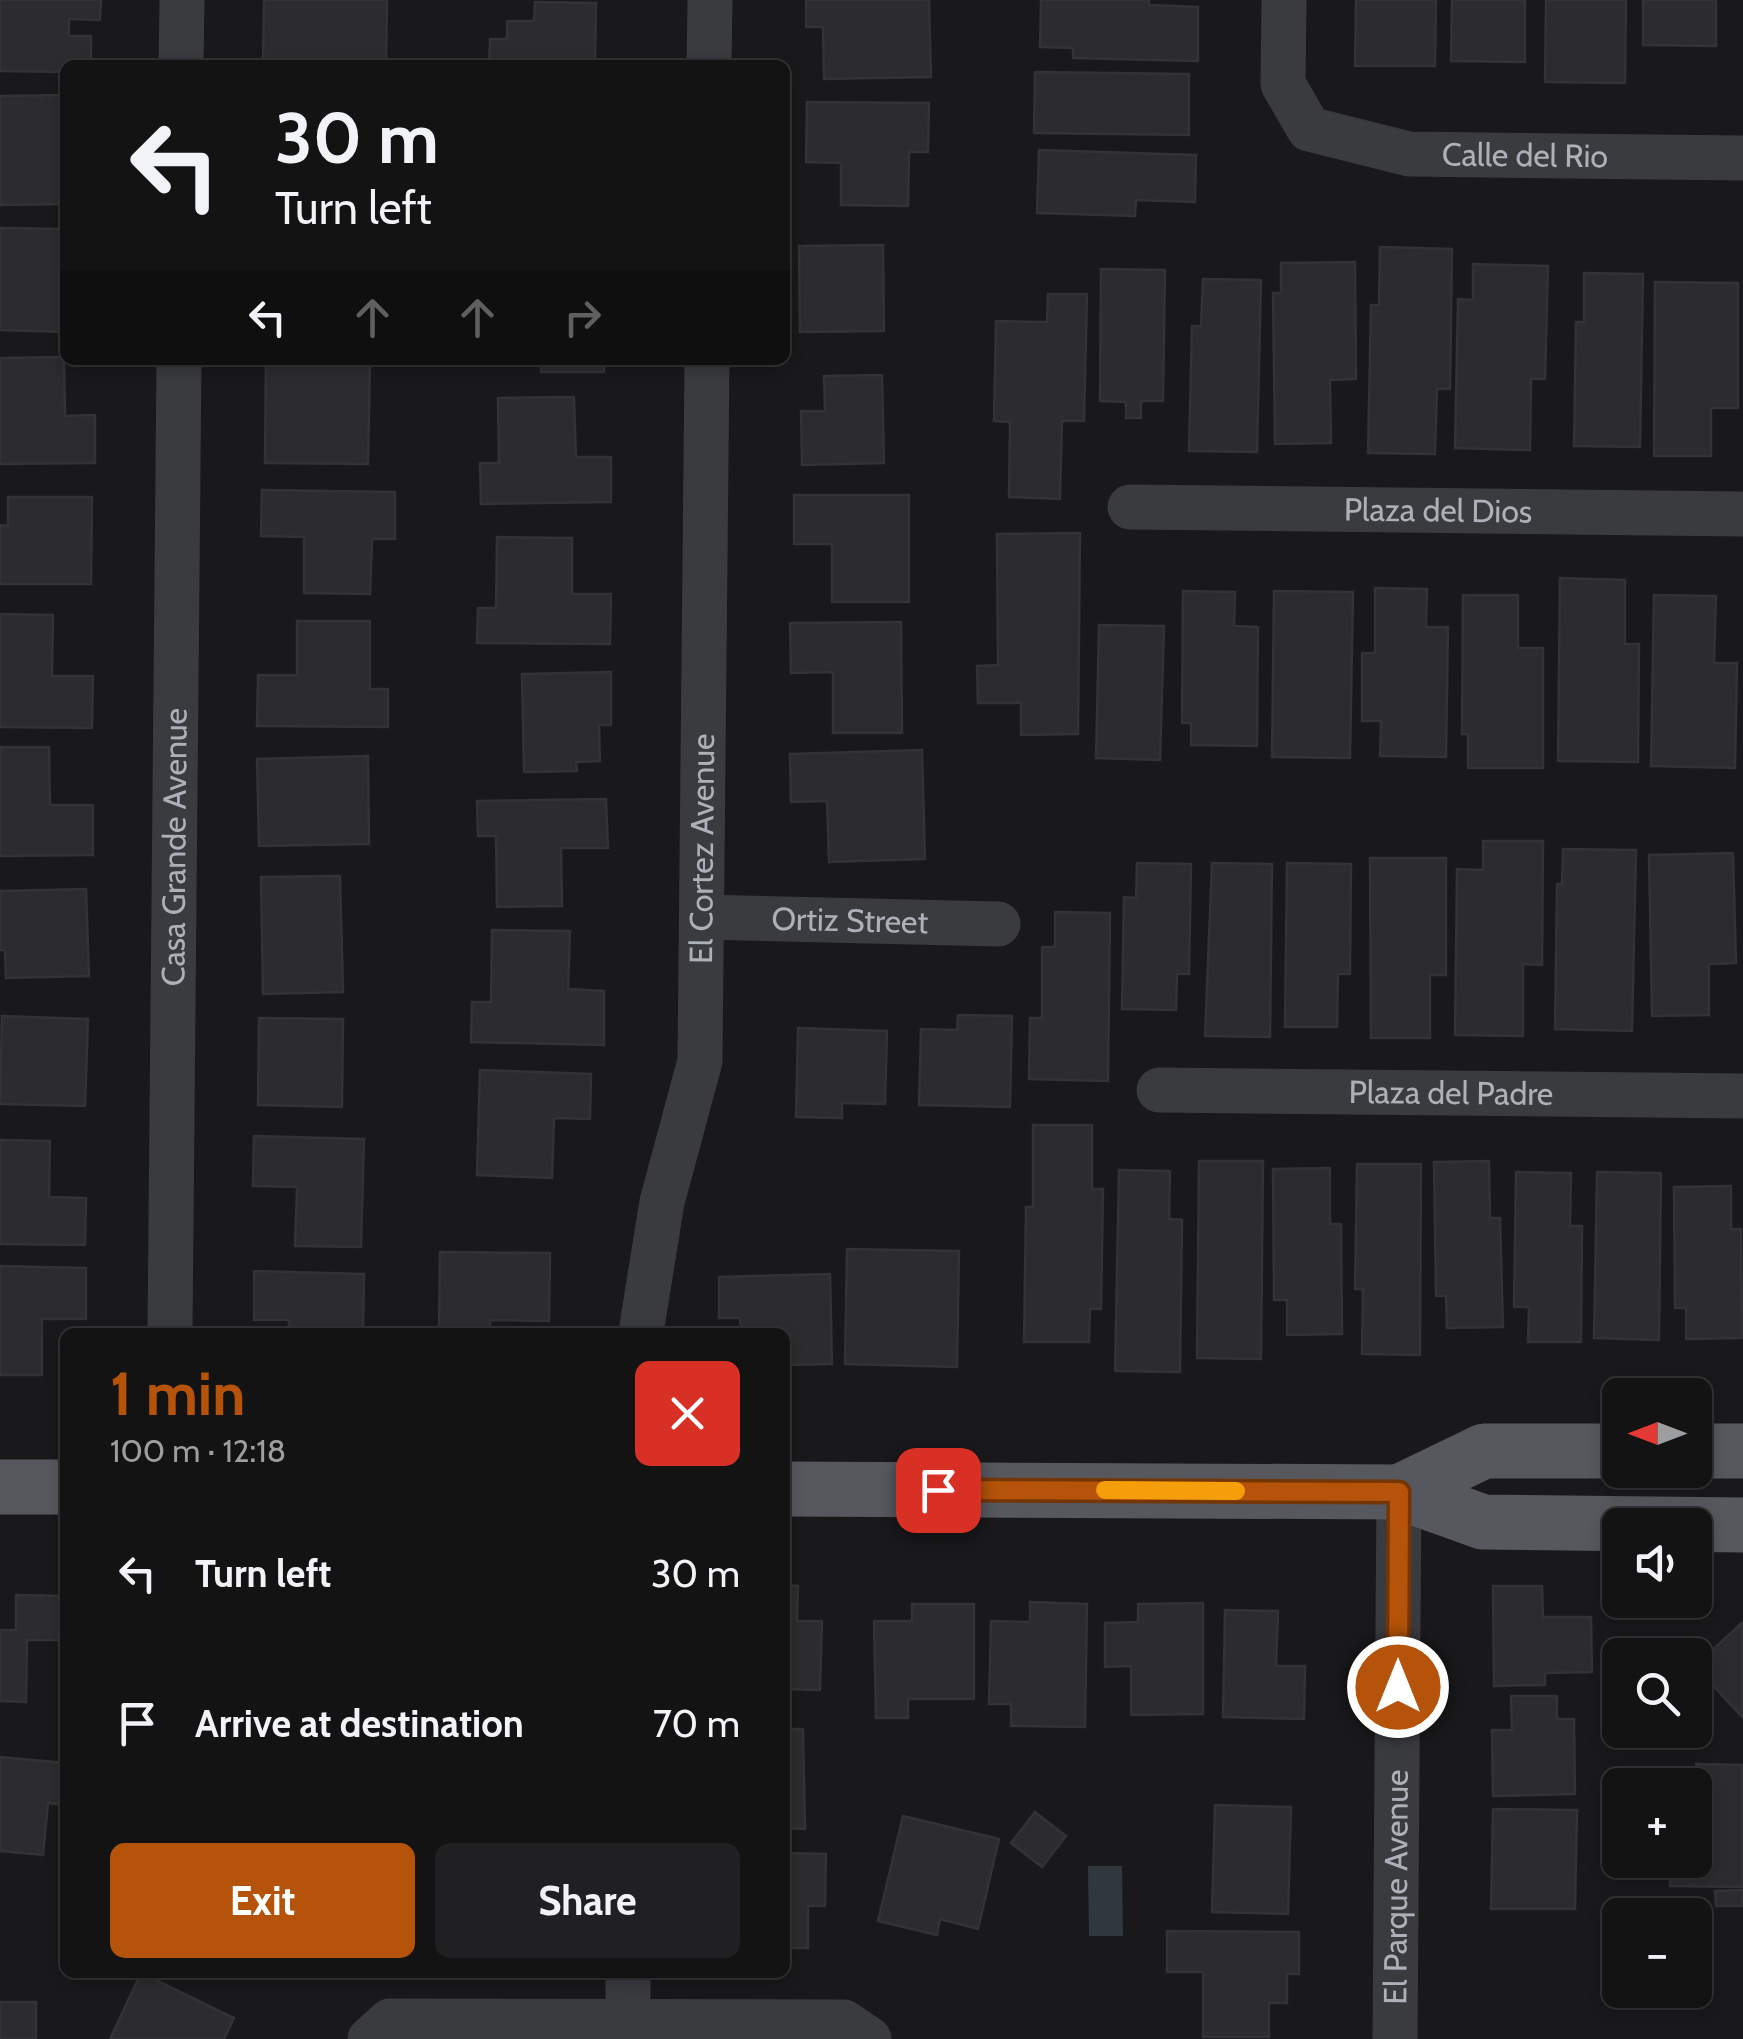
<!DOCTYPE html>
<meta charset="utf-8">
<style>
:root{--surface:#131314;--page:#202022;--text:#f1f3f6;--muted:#9d9ea0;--line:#323234;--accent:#b45309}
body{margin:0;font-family:Cabin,sans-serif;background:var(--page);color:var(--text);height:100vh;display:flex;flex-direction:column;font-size:38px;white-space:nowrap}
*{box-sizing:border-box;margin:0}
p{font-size:32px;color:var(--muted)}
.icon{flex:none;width:55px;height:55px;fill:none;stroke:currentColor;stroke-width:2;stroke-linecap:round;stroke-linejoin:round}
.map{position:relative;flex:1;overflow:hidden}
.sheet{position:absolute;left:60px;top:1328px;width:730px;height:650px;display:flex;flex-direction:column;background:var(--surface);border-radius:15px;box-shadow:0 5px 15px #0003,0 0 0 2px var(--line)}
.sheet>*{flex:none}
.guide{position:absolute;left:60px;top:60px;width:730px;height:305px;border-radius:15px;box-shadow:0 5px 15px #0003,0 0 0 2px var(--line);background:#131314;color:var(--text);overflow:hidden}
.needle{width:65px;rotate:270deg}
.tools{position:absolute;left:1602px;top:1378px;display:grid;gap:20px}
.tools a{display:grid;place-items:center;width:110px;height:110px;border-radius:15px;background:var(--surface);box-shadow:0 5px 15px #0003,0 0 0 2px var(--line);font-size:50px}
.pin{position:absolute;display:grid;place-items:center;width:85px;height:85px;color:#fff;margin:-42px;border-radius:20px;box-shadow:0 5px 15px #0006}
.me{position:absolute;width:110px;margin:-55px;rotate:0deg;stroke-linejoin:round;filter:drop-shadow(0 0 8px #0008)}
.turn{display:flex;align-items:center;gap:35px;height:210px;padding:0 50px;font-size:45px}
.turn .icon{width:130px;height:130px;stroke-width:2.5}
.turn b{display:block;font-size:70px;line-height:85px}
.lanes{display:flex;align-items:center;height:95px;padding:0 50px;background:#0003;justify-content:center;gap:50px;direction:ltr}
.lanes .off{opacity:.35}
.round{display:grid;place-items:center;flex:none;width:105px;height:105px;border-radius:15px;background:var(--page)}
.summary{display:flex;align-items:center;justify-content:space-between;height:170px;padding:0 50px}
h1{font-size:60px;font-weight:700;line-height:75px;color:var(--accent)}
.primary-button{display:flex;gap:20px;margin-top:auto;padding:20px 50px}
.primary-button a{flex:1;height:115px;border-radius:15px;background:var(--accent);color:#fff;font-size:40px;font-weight:700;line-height:115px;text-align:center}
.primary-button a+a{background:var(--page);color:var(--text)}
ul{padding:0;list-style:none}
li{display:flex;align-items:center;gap:30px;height:150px;padding:0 50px}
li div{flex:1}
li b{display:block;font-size:38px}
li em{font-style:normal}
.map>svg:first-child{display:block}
.water{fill:#30383e}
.building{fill:#2c2c2e;stroke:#333336;stroke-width:2.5}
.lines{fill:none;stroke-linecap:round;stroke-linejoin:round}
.minor{stroke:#3a3b3f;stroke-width:45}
.major{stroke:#56585e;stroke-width:55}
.route-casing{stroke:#753606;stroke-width:25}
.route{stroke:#b45309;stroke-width:18}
.slow{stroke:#f59e0b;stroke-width:18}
.labels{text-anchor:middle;stroke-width:10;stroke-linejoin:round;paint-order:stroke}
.street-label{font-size:32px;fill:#acb1b9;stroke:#141416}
</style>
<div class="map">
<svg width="1743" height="2039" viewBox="0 0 1743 2039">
<rect width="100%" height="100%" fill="#19191b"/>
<path class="water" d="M 1088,1866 L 1122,1866 L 1123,1936 L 1089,1936 Z"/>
<g class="building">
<path d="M 0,0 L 101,0 L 100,20 L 69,19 L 69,36 L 91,36 L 91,65 L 65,65 L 65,72 L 0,71 Z"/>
<path d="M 264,0 L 387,0 L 386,65 L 263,65 Z"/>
<path d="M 806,0 L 929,0 L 931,77 L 824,79 L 823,27 L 806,27 Z"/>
<path d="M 1041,0 L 1149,0 L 1149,5 L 1198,7 L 1198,61 L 1073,58 L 1073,48 L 1040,47 Z"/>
<path d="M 1356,0 L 1436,0 L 1435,66 L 1355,66 Z"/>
<path d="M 1452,0 L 1525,0 L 1525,62 L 1451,61 Z"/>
<path d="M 1546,0 L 1626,0 L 1625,83 L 1545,82 Z"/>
<path d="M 1643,0 L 1716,0 L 1716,46 L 1643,45 Z"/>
<path d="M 535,2 L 596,3 L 595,65 L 489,65 L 490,39 L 507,39 L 507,21 L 534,21 Z"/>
<path d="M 1035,72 L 1189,74 L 1189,135 L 1034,133 Z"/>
<path d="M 65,95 L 65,204 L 0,205 L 0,96 Z"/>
<path d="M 807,102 L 929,103 L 928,152 L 909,152 L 908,206 L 841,205 L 841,163 L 806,162 Z"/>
<path d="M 1039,150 L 1196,155 L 1195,202 L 1136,200 L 1135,216 L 1037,213 Z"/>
<path d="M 0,228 L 65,229 L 65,332 L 0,330 Z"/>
<path d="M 883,245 L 884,331 L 800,332 L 799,246 Z"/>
<path d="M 1380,247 L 1452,249 L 1450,389 L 1437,389 L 1435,454 L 1368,453 L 1371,305 L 1379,305 Z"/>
<path d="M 1355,262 L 1356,379 L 1330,380 L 1331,443 L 1275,444 L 1273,293 L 1281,293 L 1281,263 Z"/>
<path d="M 1473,264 L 1548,266 L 1545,379 L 1531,379 L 1530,450 L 1455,448 L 1458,299 L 1473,300 Z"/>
<path d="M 1101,269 L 1165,270 L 1163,401 L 1141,401 L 1141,418 L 1126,418 L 1126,402 L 1100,401 Z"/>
<path d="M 1584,273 L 1643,274 L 1640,447 L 1574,446 L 1576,322 L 1584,322 Z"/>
<path d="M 1203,279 L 1261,280 L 1257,452 L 1189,451 L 1192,326 L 1201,326 Z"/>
<path d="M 1655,282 L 1738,283 L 1738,408 L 1711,408 L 1711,456 L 1654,456 Z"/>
<path d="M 1048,294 L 1087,294 L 1084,421 L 1062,421 L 1060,499 L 1009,497 L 1010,422 L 994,421 L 996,321 L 1047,322 Z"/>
<path d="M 64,357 L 65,416 L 95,415 L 95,463 L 0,464 L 0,358 Z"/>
<path d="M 266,360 L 370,361 L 368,464 L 265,463 Z"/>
<rect x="541" y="360" width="63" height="12"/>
<path d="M 882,375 L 884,463 L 802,465 L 801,411 L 825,411 L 824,376 Z"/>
<path d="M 574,397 L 576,457 L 611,457 L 611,502 L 481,504 L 480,463 L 499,463 L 498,398 Z"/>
<path d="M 262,490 L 395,492 L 395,539 L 372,539 L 370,594 L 304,593 L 304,537 L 261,536 Z"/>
<path d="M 794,495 L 909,495 L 909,602 L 832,602 L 832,544 L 794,544 Z"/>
<path d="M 8,497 L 92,497 L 91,584 L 0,584 L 0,525 L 8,526 Z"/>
<path d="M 1080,533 L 1078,734 L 1021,735 L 1021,703 L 978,703 L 977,666 L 998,665 L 997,534 Z"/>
<path d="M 497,537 L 572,538 L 572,594 L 611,594 L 610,644 L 477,643 L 478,608 L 496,608 Z"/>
<path d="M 1560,578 L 1625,580 L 1625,644 L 1639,644 L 1638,762 L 1558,761 Z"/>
<path d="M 1375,588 L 1427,589 L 1426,627 L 1448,627 L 1446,757 L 1380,756 L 1381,721 L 1362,721 L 1362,653 L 1375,653 Z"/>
<path d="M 1183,591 L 1235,592 L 1234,626 L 1258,627 L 1257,746 L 1191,745 L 1191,723 L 1182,723 Z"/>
<path d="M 1274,591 L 1353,592 L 1350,758 L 1272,757 Z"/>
<path d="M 1463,595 L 1518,595 L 1518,648 L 1543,648 L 1543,768 L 1468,768 L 1468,734 L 1462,734 Z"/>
<path d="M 1654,595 L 1716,596 L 1714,663 L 1737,663 L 1735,768 L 1651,766 Z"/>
<path d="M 0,614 L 53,615 L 52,676 L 93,676 L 92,728 L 0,727 Z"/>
<path d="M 297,621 L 370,621 L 370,689 L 388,689 L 388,727 L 257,726 L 258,675 L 297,675 Z"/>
<path d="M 901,622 L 902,733 L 833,733 L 833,672 L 791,673 L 790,623 Z"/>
<path d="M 1099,625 L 1164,626 L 1160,760 L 1096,758 Z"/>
<path d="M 611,672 L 611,725 L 599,725 L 600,761 L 576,762 L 577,771 L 524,772 L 522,674 Z"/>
<path d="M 0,747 L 49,747 L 50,805 L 93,805 L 93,855 L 0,856 Z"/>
<path d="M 922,750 L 925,859 L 829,862 L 827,801 L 791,802 L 790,754 Z"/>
<path d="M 368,756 L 369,844 L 259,846 L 257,759 Z"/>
<path d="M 606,799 L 608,848 L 561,848 L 562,906 L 497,907 L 496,836 L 478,836 L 477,801 Z"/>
<path d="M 1483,841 L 1543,841 L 1542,965 L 1523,964 L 1523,1036 L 1455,1035 L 1457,869 L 1483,870 Z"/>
<path d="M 1563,849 L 1636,850 L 1632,1031 L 1555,1029 L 1557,884 L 1562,884 Z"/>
<path d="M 1733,853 L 1736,963 L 1709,964 L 1709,1015 L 1652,1016 L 1649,855 Z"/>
<path d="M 1370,858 L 1446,858 L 1446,975 L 1430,975 L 1430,1038 L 1371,1038 Z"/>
<path d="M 1137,863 L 1191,864 L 1189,974 L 1177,974 L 1176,1010 L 1122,1009 L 1124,897 L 1136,898 Z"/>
<path d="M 1212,863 L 1272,864 L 1270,1037 L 1205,1036 Z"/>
<path d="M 1287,863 L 1351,864 L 1350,974 L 1338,974 L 1337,1027 L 1285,1027 Z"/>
<path d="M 340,876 L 343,992 L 263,994 L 261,877 Z"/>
<path d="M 86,889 L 89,976 L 6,978 L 5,950 L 0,950 L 0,891 Z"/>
<path d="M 1055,912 L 1110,913 L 1108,1081 L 1029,1079 L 1030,1018 L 1042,1018 L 1042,947 L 1055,947 Z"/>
<path d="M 492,930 L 570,931 L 568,989 L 604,991 L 604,1045 L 471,1042 L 472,1002 L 491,1002 Z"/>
<path d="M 958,1015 L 1012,1016 L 1010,1107 L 919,1105 L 921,1029 L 957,1030 Z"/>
<path d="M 2,1016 L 88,1019 L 85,1106 L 0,1104 Z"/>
<path d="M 259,1018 L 343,1019 L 342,1107 L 258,1105 Z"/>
<path d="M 798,1028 L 887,1031 L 885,1104 L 842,1103 L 842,1118 L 796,1117 Z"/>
<path d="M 480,1070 L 591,1074 L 590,1119 L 554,1118 L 552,1178 L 477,1175 Z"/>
<path d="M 1033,1125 L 1092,1125 L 1092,1189 L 1103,1189 L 1101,1309 L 1090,1309 L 1089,1342 L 1024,1342 L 1026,1207 L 1033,1207 Z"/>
<path d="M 254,1136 L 364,1139 L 361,1247 L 295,1246 L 297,1187 L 253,1186 Z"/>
<path d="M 0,1140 L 50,1141 L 49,1197 L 86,1198 L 85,1245 L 0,1244 Z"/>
<path d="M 1199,1161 L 1263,1161 L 1261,1359 L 1197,1358 Z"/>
<path d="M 1489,1161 L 1490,1218 L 1500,1218 L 1503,1327 L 1447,1328 L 1446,1296 L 1436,1296 L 1434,1162 Z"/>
<path d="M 1357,1164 L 1421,1164 L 1420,1355 L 1362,1354 L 1363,1289 L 1355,1289 Z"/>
<path d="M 1330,1168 L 1330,1224 L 1341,1224 L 1342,1334 L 1287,1335 L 1287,1300 L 1274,1300 L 1273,1169 Z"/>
<path d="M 1119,1170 L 1170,1171 L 1169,1219 L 1182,1220 L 1180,1372 L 1115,1371 Z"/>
<path d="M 1516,1172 L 1571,1173 L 1570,1226 L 1582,1226 L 1581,1342 L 1528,1342 L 1529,1307 L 1514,1307 Z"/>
<path d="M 1597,1172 L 1661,1173 L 1659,1340 L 1594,1338 Z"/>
<path d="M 1731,1186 L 1731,1229 L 1741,1229 L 1742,1338 L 1686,1339 L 1686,1308 L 1675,1308 L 1674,1187 Z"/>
<path d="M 847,1249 L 959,1251 L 957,1367 L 845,1364 Z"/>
<path d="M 440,1252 L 550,1253 L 549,1321 L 490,1320 L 490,1332 L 439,1332 Z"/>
<path d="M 0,1266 L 86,1268 L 86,1319 L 42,1319 L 42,1375 L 0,1375 Z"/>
<path d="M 254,1271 L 364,1274 L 363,1332 L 289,1332 L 289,1320 L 254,1320 Z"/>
<path d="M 830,1274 L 832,1364 L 785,1365 L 785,1332 L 741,1332 L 740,1318 L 719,1318 L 719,1277 Z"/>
<path d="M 785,1585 L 798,1586 L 797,1621 L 822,1621 L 820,1690 L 785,1689 Z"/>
<path d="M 1493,1586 L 1542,1586 L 1543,1617 L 1591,1617 L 1592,1672 L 1545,1673 L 1545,1685 L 1494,1686 Z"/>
<path d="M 16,1595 L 65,1596 L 64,1640 L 27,1640 L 26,1702 L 0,1701 L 0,1630 L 16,1630 Z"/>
<path d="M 1030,1602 L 1087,1604 L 1085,1727 L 1011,1726 L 1011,1704 L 989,1704 L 991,1621 L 1030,1622 Z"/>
<path d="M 1203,1603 L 1203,1714 L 1131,1715 L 1131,1666 L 1105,1667 L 1105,1623 L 1138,1622 L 1138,1604 Z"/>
<path d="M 912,1604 L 974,1604 L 974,1699 L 908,1699 L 908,1718 L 876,1718 L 874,1621 L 912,1621 Z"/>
<path d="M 1225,1610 L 1278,1611 L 1276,1666 L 1305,1666 L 1304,1719 L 1223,1717 Z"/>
<path d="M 1743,1622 L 1743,1718 L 1695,1666 Z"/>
<path d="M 1511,1696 L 1557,1696 L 1557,1719 L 1574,1719 L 1575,1794 L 1493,1796 L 1492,1730 L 1512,1730 Z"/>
<path d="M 785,1729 L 803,1729 L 805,1829 L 785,1828 Z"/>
<path d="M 0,1757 L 65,1763 L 65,1805 L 48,1803 L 43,1855 L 0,1851 Z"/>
<path d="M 1696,1764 L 1743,1765 L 1743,1887 L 1670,1886 L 1670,1860 L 1695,1860 Z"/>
<path d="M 1215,1805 L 1291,1807 L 1288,1914 L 1212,1912 Z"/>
<path d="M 1493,1809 L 1577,1810 L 1575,1909 L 1491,1909 Z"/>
<path d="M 1035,1812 L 1066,1836 L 1042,1867 L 1011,1843 Z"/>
<path d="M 903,1816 L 999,1839 L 978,1929 L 940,1919 L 937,1935 L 878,1921 Z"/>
<path d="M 785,1853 L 826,1854 L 825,1906 L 808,1906 L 808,1948 L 785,1948 Z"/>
<path d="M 1743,1890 L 1743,1906 L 1716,1906 L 1715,1891 Z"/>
<path d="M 1167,1931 L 1299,1932 L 1299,1974 L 1287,1974 L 1287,2003 L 1269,2003 L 1269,2037 L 1203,2037 L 1203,1972 L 1167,1972 Z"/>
<path d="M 141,1973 L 234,2018 L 224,2039 L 110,2039 Z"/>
<rect x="0" y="2002" width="36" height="37"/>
</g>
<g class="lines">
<g class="minor">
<path id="s1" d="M 1284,0 L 1283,84 L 1309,129 L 1409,154 L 1743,158"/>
<path d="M 181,65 L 182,0"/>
<path d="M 709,65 L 710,0"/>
<path id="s2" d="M 1130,507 L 1743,514"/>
<path id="s3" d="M 702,917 L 998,924"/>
<path id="s4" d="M 1159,1090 L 1743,1096"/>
<path id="s5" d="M 170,1332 L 179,360"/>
<path id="s6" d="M 641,1332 L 662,1202 L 700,1061 L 707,360"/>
<path d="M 628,2020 L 628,1972"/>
<path d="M 370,2039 L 390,2021 L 844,2022 L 869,2039"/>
<path id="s7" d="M 1395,2039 L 1399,1492"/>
</g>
<g class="major">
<path d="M 1695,1451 L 1743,1451"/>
<path d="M 0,1487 L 65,1487"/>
<path d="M 785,1489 L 1399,1492 L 1483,1522 L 1743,1525"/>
<path d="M 1399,1492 L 1484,1451 L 1620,1451"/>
</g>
</g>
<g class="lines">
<g class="route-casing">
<path id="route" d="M 938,1490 L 1399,1492 L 1398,1687"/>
</g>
<use href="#route" class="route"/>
<path class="slow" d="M 1105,1490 L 1236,1491"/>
</g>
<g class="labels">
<g class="street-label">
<text dy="11" stroke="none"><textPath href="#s1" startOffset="355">Calle del Rio</textPath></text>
<text dy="11" stroke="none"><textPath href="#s2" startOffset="308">Plaza del Dios</textPath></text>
<text dy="11" stroke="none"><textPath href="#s5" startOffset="485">Casa Grande Avenue</textPath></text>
<text dy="11" stroke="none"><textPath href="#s6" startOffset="490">El Cortez Avenue</textPath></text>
<text dy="11" stroke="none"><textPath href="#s3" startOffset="148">Ortiz Street</textPath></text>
<text dy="11" stroke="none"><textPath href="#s4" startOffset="292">Plaza del Padre</textPath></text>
<text dy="11" stroke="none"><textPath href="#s7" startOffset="152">El Parque Avenue</textPath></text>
</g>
</g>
</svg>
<div class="tools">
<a><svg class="needle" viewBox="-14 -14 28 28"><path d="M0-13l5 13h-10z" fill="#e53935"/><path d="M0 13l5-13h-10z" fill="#9d9ea0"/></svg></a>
<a><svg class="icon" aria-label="sound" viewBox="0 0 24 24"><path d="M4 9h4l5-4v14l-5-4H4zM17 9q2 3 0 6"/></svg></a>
<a><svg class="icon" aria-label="search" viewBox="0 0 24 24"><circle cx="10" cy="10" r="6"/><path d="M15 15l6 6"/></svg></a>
<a>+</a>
<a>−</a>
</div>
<div class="pin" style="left:938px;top:1490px;background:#d93025"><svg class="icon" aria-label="arrive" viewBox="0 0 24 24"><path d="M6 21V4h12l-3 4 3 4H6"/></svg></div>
<svg class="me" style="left:1398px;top:1687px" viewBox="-20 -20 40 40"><circle r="17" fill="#b45309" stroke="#fff" stroke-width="3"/><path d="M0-11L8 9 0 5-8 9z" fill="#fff"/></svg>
<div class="guide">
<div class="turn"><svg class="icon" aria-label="left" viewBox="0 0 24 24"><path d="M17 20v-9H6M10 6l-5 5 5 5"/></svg><div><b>30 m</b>Turn left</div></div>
<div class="lanes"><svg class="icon" aria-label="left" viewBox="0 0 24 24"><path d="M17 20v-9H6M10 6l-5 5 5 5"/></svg><svg class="icon off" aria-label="ahead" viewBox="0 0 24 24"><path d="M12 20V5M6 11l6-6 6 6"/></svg><svg class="icon off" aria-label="ahead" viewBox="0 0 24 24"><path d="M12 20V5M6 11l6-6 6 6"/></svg><svg class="icon off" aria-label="right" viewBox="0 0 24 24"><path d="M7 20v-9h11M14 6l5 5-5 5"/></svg></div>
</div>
<section class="sheet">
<div class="summary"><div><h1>1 min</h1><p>100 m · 12:18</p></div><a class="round" style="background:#d93025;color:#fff"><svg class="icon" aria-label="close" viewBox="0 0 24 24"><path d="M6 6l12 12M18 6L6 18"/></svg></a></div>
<ul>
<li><svg class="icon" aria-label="left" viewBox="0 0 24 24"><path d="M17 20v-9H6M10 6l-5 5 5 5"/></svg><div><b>Turn left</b></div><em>30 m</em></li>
<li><svg class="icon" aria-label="arrive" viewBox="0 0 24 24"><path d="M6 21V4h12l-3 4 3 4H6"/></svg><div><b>Arrive at destination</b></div><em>70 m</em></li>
</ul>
<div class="primary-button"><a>Exit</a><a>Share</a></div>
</section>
</div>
